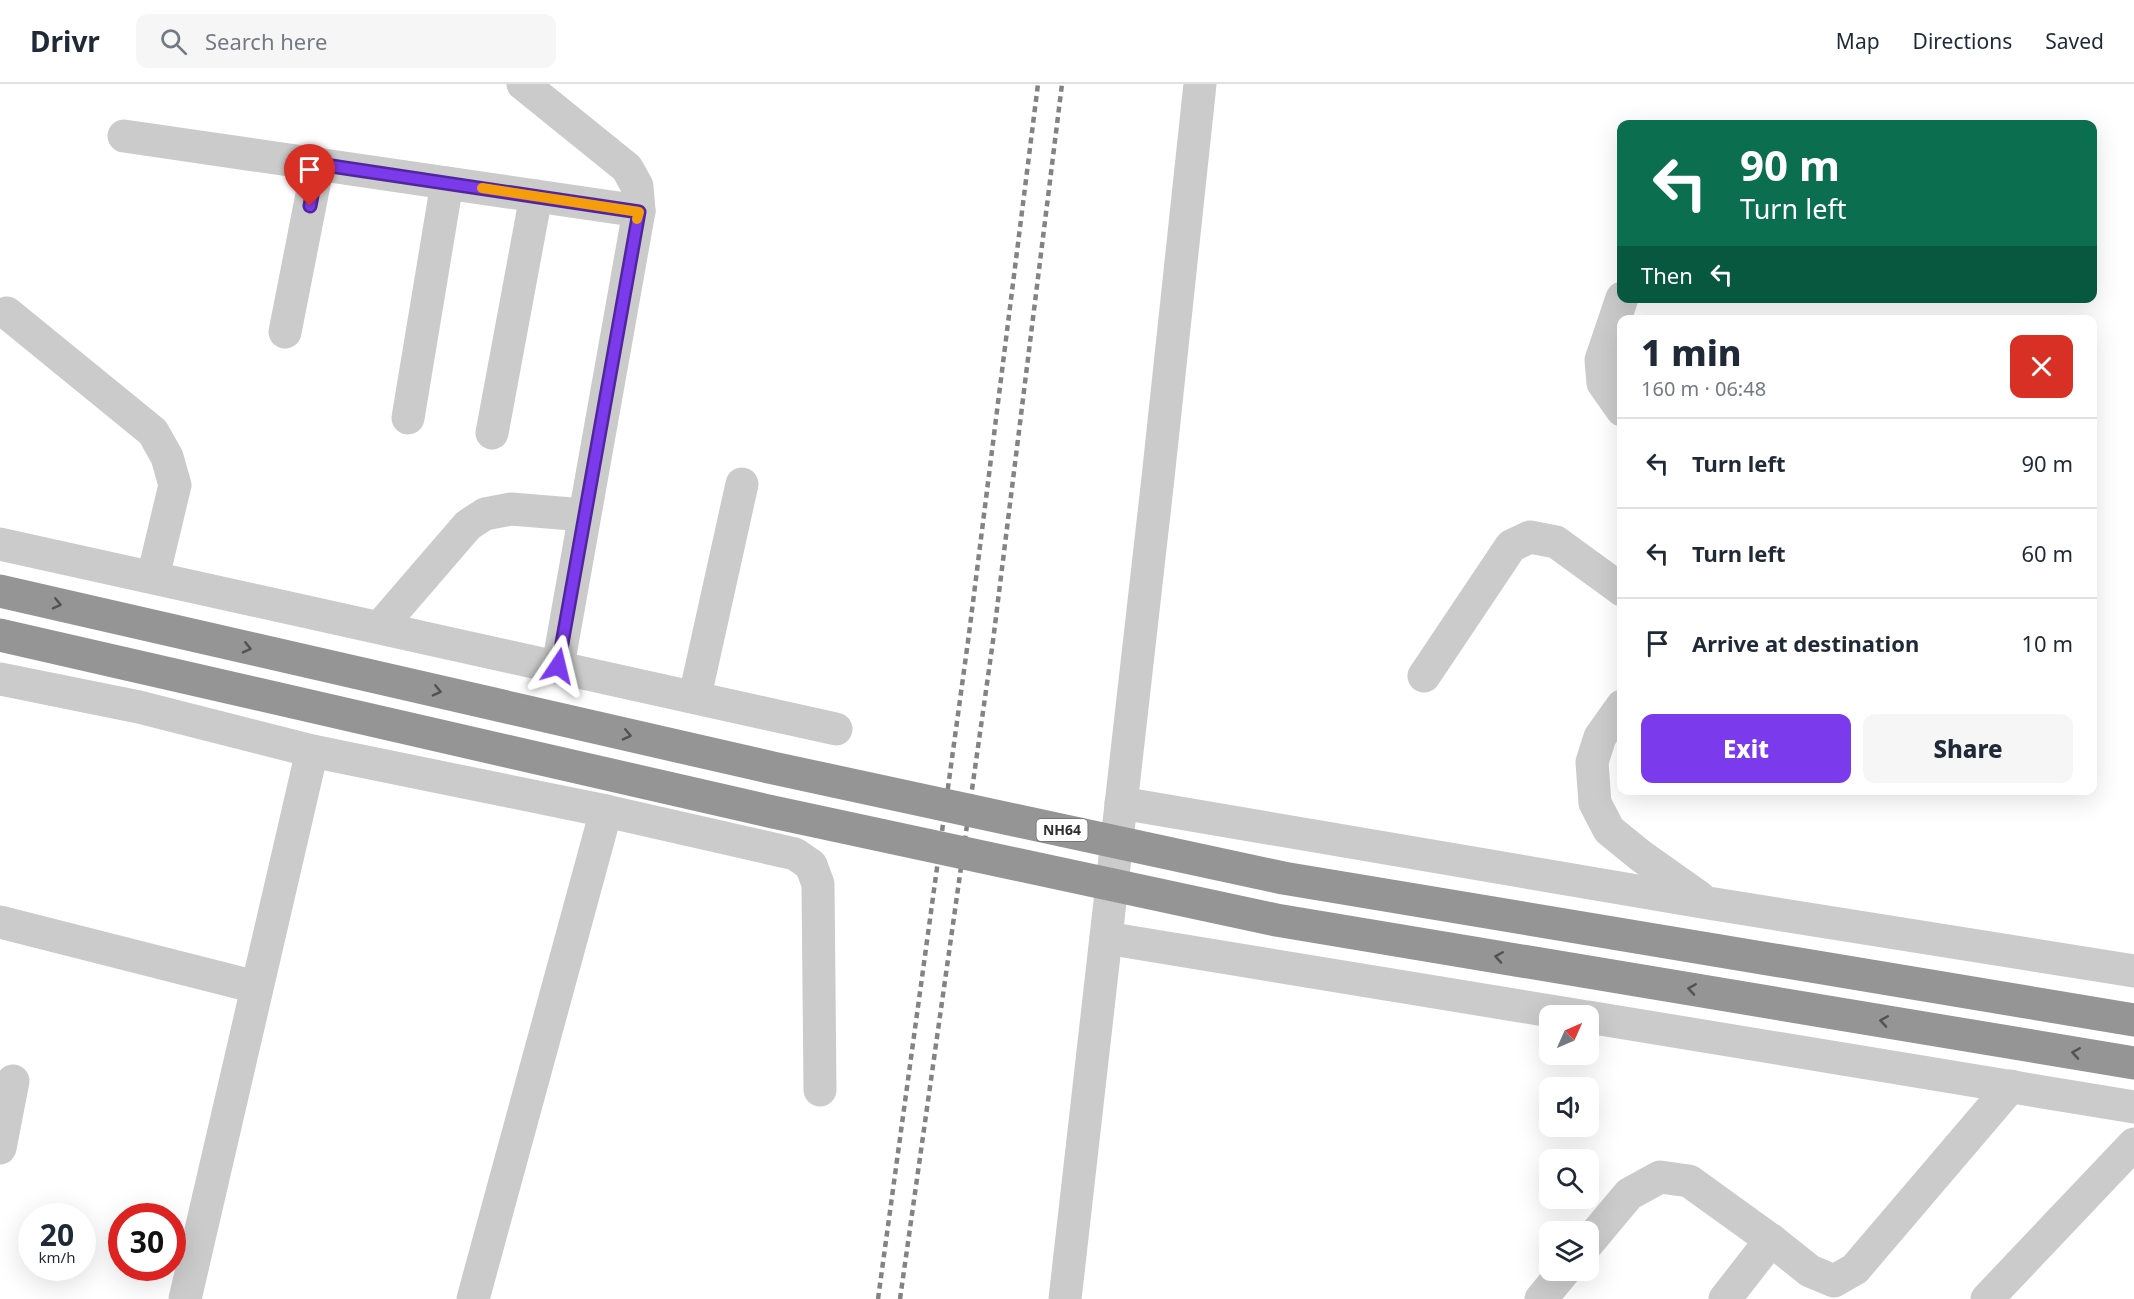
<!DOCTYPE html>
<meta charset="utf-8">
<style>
:root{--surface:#fff;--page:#f6f6f7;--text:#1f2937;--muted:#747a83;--line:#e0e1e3;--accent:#7c3aed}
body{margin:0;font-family:"Noto Sans",sans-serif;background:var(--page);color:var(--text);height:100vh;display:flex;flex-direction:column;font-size:22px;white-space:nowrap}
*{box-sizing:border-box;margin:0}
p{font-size:20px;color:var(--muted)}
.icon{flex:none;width:33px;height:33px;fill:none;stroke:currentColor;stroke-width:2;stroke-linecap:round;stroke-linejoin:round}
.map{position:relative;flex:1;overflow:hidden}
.sheet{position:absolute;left:1617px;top:231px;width:480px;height:480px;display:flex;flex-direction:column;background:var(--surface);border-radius:12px;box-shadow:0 6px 24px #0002}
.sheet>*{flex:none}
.top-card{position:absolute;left:1617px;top:36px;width:480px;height:183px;border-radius:12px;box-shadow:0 6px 24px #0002;background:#0b6e4f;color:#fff;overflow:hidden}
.needle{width:39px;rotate:45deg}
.tools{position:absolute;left:1539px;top:921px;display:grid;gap:12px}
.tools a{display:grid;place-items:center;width:60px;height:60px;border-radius:12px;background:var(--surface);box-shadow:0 6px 24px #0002;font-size:30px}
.speed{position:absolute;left:18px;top:1119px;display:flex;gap:12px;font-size:30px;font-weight:700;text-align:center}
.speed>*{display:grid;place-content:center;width:78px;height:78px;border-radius:50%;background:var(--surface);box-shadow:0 6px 24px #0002;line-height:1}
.speed small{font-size:15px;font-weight:400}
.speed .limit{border:9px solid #d22;background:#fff;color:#111}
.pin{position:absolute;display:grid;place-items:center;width:51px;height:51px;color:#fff;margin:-62px -26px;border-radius:50% 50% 50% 0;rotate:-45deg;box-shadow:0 0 6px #0007}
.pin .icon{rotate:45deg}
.me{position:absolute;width:66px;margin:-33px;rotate:10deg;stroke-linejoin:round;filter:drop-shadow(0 0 4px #0008)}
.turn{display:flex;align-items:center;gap:21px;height:126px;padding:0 24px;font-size:27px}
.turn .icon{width:78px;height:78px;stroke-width:2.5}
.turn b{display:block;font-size:42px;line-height:51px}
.then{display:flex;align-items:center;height:57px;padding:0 24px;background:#0003;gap:12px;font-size:22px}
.round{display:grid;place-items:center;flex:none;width:63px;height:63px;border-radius:12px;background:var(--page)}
.head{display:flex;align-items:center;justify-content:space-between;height:102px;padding:0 24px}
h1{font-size:36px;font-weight:800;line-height:45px}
.cta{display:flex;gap:12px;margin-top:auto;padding:12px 24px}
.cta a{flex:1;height:69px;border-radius:12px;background:var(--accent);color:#fff;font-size:24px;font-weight:800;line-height:69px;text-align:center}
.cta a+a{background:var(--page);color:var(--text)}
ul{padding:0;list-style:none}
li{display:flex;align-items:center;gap:18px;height:90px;padding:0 24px;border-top:2px solid var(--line)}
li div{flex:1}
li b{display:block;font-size:22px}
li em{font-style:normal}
header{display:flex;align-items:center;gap:36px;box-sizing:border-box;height:84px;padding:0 30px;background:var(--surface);border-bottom:2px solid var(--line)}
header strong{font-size:28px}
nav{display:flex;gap:33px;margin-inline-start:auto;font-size:21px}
.search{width:420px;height:54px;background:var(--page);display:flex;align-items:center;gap:15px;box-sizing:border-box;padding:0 21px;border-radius:12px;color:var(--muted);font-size:22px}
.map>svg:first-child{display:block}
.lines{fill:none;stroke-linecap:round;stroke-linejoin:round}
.street{stroke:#cbcbcb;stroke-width:33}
.rail{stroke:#838383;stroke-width:4.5;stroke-dasharray:6 4.5;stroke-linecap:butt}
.highway-bridge{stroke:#959595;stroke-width:33}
.oneway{stroke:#525252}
.route-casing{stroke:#51269a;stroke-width:15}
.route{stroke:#7c3aed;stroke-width:10}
.slow{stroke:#f59e0b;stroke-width:10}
.labels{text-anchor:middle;stroke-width:6;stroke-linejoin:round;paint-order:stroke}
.shield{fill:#fff;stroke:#6d6d6d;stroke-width:1.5}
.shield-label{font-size:14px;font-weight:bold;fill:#2e2e2e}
</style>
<header>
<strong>Drivr</strong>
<div class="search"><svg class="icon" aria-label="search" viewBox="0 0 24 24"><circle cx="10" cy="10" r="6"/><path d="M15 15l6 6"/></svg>Search here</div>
<nav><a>Map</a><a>Directions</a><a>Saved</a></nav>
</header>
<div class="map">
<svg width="2134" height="1215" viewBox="0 0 2134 1215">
<rect width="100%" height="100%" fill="#fff"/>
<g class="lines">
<g class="street">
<path d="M 523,0 L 627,84 L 637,102 L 639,127 L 558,582"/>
<path d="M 124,52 L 639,127"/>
<path d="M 7,229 L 153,348 L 167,373 L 175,401 L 153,493"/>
<path d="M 285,248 L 318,80"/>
<path d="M 1622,326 L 1603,299 L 1601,276 L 1622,214"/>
<path d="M 408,334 L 447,99"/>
<path d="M 492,349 L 536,112"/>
<path d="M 0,460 L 836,645"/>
<path d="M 380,543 L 468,441 L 485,430 L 511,425 L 584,431"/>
<path d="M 1424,592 L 1511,462 L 1530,453 L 1556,458 L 1622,506"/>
<path d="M 0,595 L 139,623 L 312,667 L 606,727 L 795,770 L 811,781 L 818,800 L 820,1006"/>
<path d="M 695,612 L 742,400"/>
<path d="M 1622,622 L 1600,653 L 1592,678 L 1595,719 L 1609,746 L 1641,772 L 1699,813"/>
<path d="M 1121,719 L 1708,819 L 2134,887"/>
<path d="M 0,838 L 256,903"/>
<path d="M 1106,854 L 1581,932"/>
<path d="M 1588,933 L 2134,1023"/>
<path d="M 0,1064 L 13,997"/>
<path d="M 1588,1159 L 1629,1110 L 1660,1093 L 1689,1097 L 1771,1156 L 1810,1187 L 1834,1197 L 1855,1185 L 2011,1002"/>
<path d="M 185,1215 L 312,667"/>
<path d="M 473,1215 L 606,727"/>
<path d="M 1065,1215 L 1158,394 L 1200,0"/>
<path d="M 1541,1215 L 1565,1186"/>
<path d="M 1725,1215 L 1771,1156"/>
<path d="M 1987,1215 L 2134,1060"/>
</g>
<g class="rail">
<path d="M 878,1215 L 969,550 L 1038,0"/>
<path d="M 900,1215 L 993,557 L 1062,0"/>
</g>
<g class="highway-bridge">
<path d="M 0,507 L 773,684 L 1283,794 L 2134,936"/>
<path d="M 0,551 L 764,726 L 1276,836 L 2134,979"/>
</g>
</g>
<defs><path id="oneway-chevron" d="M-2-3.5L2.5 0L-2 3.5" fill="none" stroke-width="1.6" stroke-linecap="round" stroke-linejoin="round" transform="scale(1.5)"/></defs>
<g class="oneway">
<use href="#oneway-chevron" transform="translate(57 520) rotate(13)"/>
<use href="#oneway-chevron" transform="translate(247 564) rotate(13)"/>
<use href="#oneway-chevron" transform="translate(437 607) rotate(13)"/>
<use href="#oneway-chevron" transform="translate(627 651) rotate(13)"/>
<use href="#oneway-chevron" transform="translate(1499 873) rotate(-171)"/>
<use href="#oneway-chevron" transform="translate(1692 905) rotate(-171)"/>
<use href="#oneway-chevron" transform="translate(1884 937) rotate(-171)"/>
<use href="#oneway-chevron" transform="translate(2076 969) rotate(-171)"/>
</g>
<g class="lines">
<g class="route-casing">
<path id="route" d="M 310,122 L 318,80 L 639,128 L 558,582"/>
</g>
<use href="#route" class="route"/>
<path class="slow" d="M 482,104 L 639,128 L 637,135"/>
</g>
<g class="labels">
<rect class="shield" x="1036.5" y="735" width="51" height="22" rx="4.5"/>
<g class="shield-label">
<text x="1062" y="751">NH64</text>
</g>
</g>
</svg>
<div class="tools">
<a><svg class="needle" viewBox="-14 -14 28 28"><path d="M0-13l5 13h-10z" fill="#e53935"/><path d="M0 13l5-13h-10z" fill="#747a83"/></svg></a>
<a><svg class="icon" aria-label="sound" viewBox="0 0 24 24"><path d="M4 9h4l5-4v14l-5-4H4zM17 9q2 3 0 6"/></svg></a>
<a><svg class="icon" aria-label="search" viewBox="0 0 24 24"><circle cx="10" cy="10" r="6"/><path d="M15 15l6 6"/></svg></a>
<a><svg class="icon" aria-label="layers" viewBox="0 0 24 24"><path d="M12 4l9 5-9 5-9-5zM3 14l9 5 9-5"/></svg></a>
</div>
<div class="speed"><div>20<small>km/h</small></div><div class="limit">30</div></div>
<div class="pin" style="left:310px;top:122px;background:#d93025"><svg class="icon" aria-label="arrive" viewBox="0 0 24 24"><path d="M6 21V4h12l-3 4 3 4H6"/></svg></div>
<svg class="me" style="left:558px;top:582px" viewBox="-20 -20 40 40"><path d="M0-17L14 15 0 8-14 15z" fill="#7c3aed" stroke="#fff" stroke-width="4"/></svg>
<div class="top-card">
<div class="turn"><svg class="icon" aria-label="left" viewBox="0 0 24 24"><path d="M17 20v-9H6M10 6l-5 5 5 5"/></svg><div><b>90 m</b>Turn left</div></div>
<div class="then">Then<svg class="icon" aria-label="left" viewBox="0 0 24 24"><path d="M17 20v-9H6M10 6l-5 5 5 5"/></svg></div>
</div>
<section class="sheet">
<div class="head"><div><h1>1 min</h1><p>160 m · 06:48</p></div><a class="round" style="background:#d93025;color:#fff"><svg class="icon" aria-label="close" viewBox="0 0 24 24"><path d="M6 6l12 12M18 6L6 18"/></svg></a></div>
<ul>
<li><svg class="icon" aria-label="left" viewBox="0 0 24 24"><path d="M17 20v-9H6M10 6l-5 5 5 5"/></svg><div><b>Turn left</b></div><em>90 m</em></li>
<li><svg class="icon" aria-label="left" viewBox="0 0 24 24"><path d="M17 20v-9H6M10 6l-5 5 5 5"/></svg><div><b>Turn left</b></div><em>60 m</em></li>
<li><svg class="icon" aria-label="arrive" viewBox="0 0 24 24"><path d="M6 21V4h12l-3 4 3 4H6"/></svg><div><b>Arrive at destination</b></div><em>10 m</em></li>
</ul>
<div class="cta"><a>Exit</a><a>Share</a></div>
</section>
</div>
